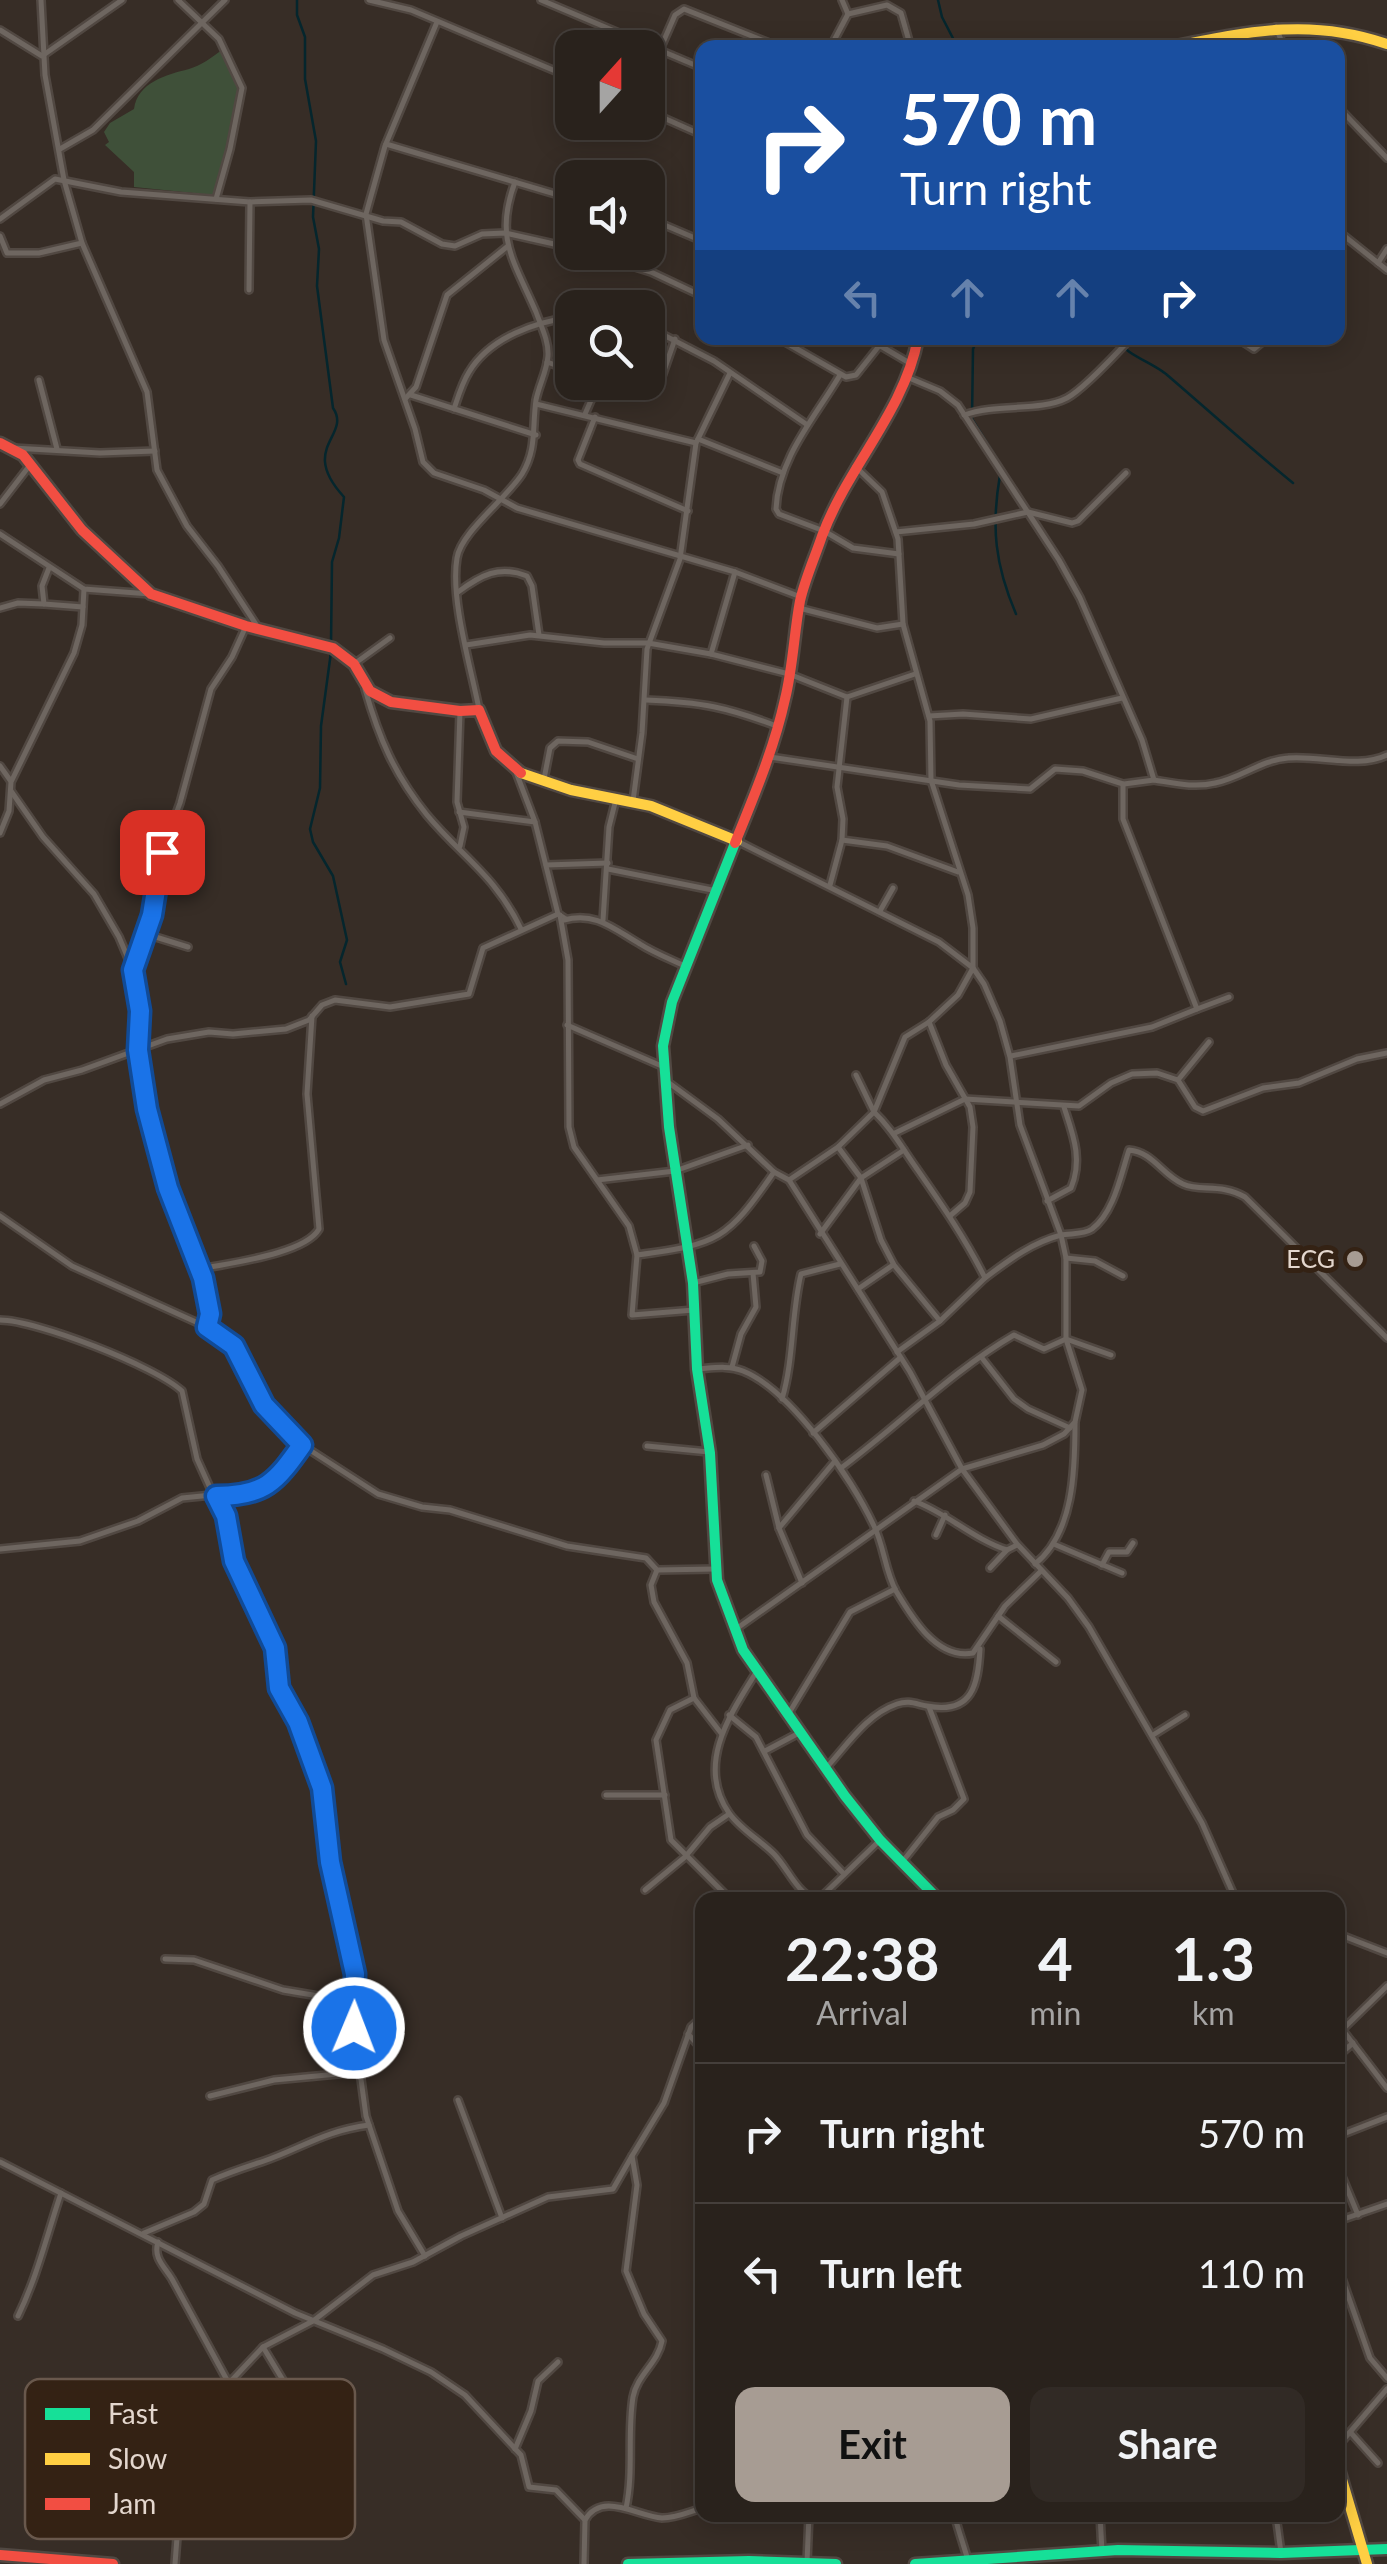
<!DOCTYPE html>
<style>
:root{--surface:#29221c;--page:#312a25;--text:#f1f3f6;--muted:#a5a4a3;--line:#453f3b;--accent:#a79c93}
body{margin:0;font-family:Lato,sans-serif;background:var(--page);color:var(--text);height:100vh;display:flex;flex-direction:column;font-size:38px;white-space:nowrap}
*{box-sizing:border-box;margin:0}
p{font-size:32px;color:var(--muted)}
.icon{flex:none;width:55px;height:55px;fill:none;stroke:currentColor;stroke-width:2;stroke-linecap:round;stroke-linejoin:round}
.map{position:relative;flex:1;overflow:hidden}
.drawer{position:absolute;left:695px;top:1892px;width:650px;height:630px;display:flex;flex-direction:column;background:var(--surface);border-radius:20px;box-shadow:0 5px 25px #0003,0 0 0 2px var(--line)}
.drawer>*{flex:none}
.top-card{position:absolute;left:695px;top:40px;width:650px;height:305px;border-radius:20px;box-shadow:0 5px 25px #0003,0 0 0 2px var(--line);background:#1a4fa0;color:#fff;overflow:hidden}
.needle{width:65px;rotate:21deg}
.buttons{position:absolute;left:555px;top:30px;display:grid;gap:20px}
.buttons a{display:grid;place-items:center;width:110px;height:110px;border-radius:20px;background:var(--surface);box-shadow:0 5px 25px #0003,0 0 0 2px var(--line);font-size:50px}
.pin{position:absolute;display:grid;place-items:center;width:85px;height:85px;color:#fff;margin:-42px;border-radius:20px;box-shadow:0 5px 15px #0006}
.me{position:absolute;width:110px;margin:-55px;rotate:1deg;stroke-linejoin:round;filter:drop-shadow(0 0 8px #0008)}
.turn{display:flex;align-items:center;gap:35px;height:210px;padding:0 40px;font-size:45px}
.turn .icon{width:130px;height:130px;stroke-width:2.5}
.turn b{display:block;font-size:70px;line-height:85px}
.lanes{display:flex;align-items:center;height:95px;padding:0 40px;background:#0003;justify-content:center;gap:50px;direction:ltr}
.lanes .off{opacity:.35}
.eta{display:flex;justify-content:space-evenly;align-items:center;height:170px;text-align:center}
.eta b{font-size:60px;font-weight:700;line-height:70px}
.button{display:flex;gap:20px;margin-top:auto;padding:20px 40px}
.button a{flex:1;height:115px;border-radius:20px;background:var(--accent);color:#111;font-size:40px;font-weight:700;line-height:115px;text-align:center}
.button a+a{background:var(--page);color:var(--text)}
ul{padding:0;list-style:none}
li{display:flex;align-items:center;gap:30px;height:140px;padding:0 40px;border-top:2px solid var(--line)}
li div{flex:1}
li b{display:block;font-size:38px}
li em{font-style:normal}
.map>svg:first-child{display:block}
.green{fill:#3f5039}
.lines{fill:none;stroke-linecap:round;stroke-linejoin:round}
.stream{stroke:#05262d;stroke-width:2.5}
.street-casing{stroke:#514842;stroke-width:10}
.fast-casing{stroke:#514842;stroke-width:15}
.slow-casing{stroke:#514842;stroke-width:15}
.jam-casing{stroke:#514842;stroke-width:15}
.street{stroke:#6e6660;stroke-width:5}
.fast{stroke:#16e098;stroke-width:10}
.slow{stroke:#ffcf43;stroke-width:10}
.jam{stroke:#f24e42;stroke-width:10}
.route-casing{stroke:#114b97;stroke-width:25}
.route{stroke:#1a73e8;stroke-width:18}
.poi-dot{fill:#a79c93;stroke:#342214;stroke-width:4}
.labels{text-anchor:middle;stroke-width:10;stroke-linejoin:round;paint-order:stroke}
.poi-label{font-size:25px;fill:#e4d7ce;stroke:#342214;text-anchor:end}
.key{fill:#342214;stroke:#69584c;stroke-width:2.5}
.key-label{font-size:28px;fill:#e4d7ce}
</style>
<div class="map">
<svg width="1387" height="2564" viewBox="0 0 1387 2564">
<rect width="100%" height="100%" fill="#372d26"/>
<path class="green" d="M 223,49 L 240,87 L 234,125 L 213,195 L 134,187 L 134,172 L 105,145 L 109,142 L 104,132 L 110,123 L 134,109 C 138,82 166,75 189,69 C 200,66 213,57 223,49 Z"/>
<g class="lines">
<g class="stream">
<path d="M 297,0 L 297,15 L 305,37 L 305,79 L 316,141 L 313,217 L 319,249 L 317,286 L 333,408 C 352,436 298,447 344,497 L 339,538 L 332,562 L 331,644"/>
<path d="M 938,0 L 942,17 L 958,48"/>
<path d="M 978,338 L 973,349 L 972,419 L 1002,467"/>
<path d="M 1116,338 C 1127,356 1150,361 1166,374 C 1208,410 1250,448 1293,483"/>
<path d="M 1000,475 C 991,527 995,565 1016,614"/>
<path d="M 331,652 L 321,726 L 320,788 L 310,829 L 313,842 L 333,876 L 347,940 L 340,962 L 346,984"/>
</g>
<g class="street-casing">
<g id="street">
<path d="M 41,0 L 45,75 L 64,180 L 82,243 L 147,392 L 157,470 L 187,526 L 218,566 L 259,629"/>
<path d="M 178,0 L 219,39 L 242,88 L 230,149 L 216,199"/>
<path d="M 369,0 L 411,10 L 572,78"/>
<path d="M 541,0 L 702,68"/>
<path d="M 842,0 L 848,14"/>
<path d="M 437,22 L 385,146 L 366,214 L 384,340 L 415,429 L 423,462 L 434,473 L 484,490 L 517,508 L 735,572 L 801,597"/>
<path d="M 1276,27 L 1284,48"/>
<path d="M 0,30 L 42,56 L 122,0"/>
<path d="M 661,47 L 675,15 L 684,9 L 782,48"/>
<path d="M 830,48 L 848,14 L 887,5 L 901,13 L 911,48"/>
<path d="M 1338,107 L 1387,158"/>
<path d="M 648,111 L 702,135"/>
<path d="M 386,144 L 572,199"/>
<path d="M 60,149 L 93,130 L 225,0"/>
<path d="M 648,218 L 702,241"/>
<path d="M 0,219 L 55,179 L 121,192 L 250,202 L 311,200 L 383,221 L 401,222 L 442,244 L 455,246 L 482,234 L 505,233 L 572,248"/>
<path d="M 1338,231 L 1387,270"/>
<path d="M 0,236 L 7,253 L 39,253 L 82,243"/>
<path d="M 587,252 L 651,272 L 702,296"/>
<path d="M 1378,263 L 1387,249"/>
<path d="M 249,290 L 250,202"/>
<path d="M 648,327 L 714,361 L 806,424"/>
<path d="M 778,338 L 846,377 L 856,375 L 879,346"/>
<path d="M 867,338 L 913,365"/>
<path d="M 1237,338 L 1254,349 L 1267,338"/>
<path d="M 547,362 L 572,371"/>
<path d="M 840,375 C 816,416 778,458 776,509 L 779,514 L 824,531 L 853,548 L 899,554"/>
<path d="M 909,378 L 940,391 L 958,405 L 1059,560 L 1080,598 L 1142,740 L 1154,780 L 1124,784"/>
<path d="M 39,380 L 57,449"/>
<path d="M 659,385 L 675,339"/>
<path d="M 411,395 L 536,435"/>
<path d="M 405,399 L 416,387 L 447,295 L 508,246"/>
<path d="M 536,404 L 696,443"/>
<path d="M 454,409 C 458,397 462,383 469,372 C 490,337 536,322 572,317"/>
<path d="M 585,414 L 599,382"/>
<path d="M 964,415 C 997,403 1040,412 1067,398 C 1084,389 1117,353 1131,338"/>
<path d="M 595,417 L 578,460 L 580,464 L 688,511"/>
<path d="M 698,439 L 783,473"/>
<path d="M 13,448 L 100,453 L 155,451"/>
<path d="M 0,504 L 30,465"/>
<path d="M 896,532 L 974,524 L 1028,512 L 1072,523 L 1078,521 L 1126,473"/>
<path d="M 0,534 L 84,589 L 150,594"/>
<path d="M 49,568 L 42,586 L 44,604 L 83,607"/>
<path d="M 458,592 C 481,575 499,565 527,576 L 532,586 L 539,635"/>
<path d="M 0,608 L 18,603 L 44,604"/>
<path d="M 799,608 L 877,628 L 903,624"/>
<path d="M 466,645 L 530,635 L 604,643 L 648,643 L 711,654 L 789,674 L 847,697 L 915,674"/>
<path d="M 711,654 L 735,572"/>
<path d="M 354,664 L 390,638"/>
<path d="M 365,689 C 379,738 394,774 427,815 C 462,857 495,875 521,929"/>
<path d="M 646,700 C 701,702 727,707 779,727"/>
<path d="M 479,709 C 471,668 450,598 457,558 C 461,532 506,499 522,474 C 537,449 532,428 536,400 C 539,385 547,371 548,356 C 549,341 541,326 536,312 C 514,261 494,238 515,182"/>
<path d="M 929,716 L 963,714 L 1031,719 L 1122,698"/>
<path d="M 770,757 L 959,785 L 1030,789 L 1055,769 L 1083,771 L 1123,784 L 1123,819 L 1197,1009 L 1152,1027 L 1011,1056"/>
<path d="M 0,766 L 10,780"/>
<path d="M 516,772 L 535,822 L 558,914 L 566,919"/>
<path d="M 544,779 L 550,748 L 558,741 L 588,742 L 638,759"/>
<path d="M 1154,780 C 1174,783 1194,788 1215,783 C 1241,778 1261,760 1288,758 C 1319,755 1359,769 1387,755"/>
<path d="M 11,791 L 43,837 L 94,894 L 119,937 L 133,970 L 139,998 L 138,1050 L 147,1109 L 175,1209 L 203,1278 L 210,1314 L 207,1327"/>
<path d="M 633,801 L 642,733 L 647,649 L 680,559 L 696,443 L 730,373"/>
<path d="M 459,812 L 535,822"/>
<path d="M 0,833 L 9,811 L 11,782 L 74,653 L 82,625 L 84,589"/>
<path d="M 842,840 L 887,846 L 958,872"/>
<path d="M 737,841 L 939,942 L 973,968 L 973,928 L 968,895 L 931,780 L 930,721 L 903,624 L 898,539 L 882,492 L 855,466"/>
<path d="M 460,846 L 464,827 L 457,802 L 460,711"/>
<path d="M 546,865 L 608,863"/>
<path d="M 608,869 L 717,891"/>
<path d="M 830,885 L 842,840 L 843,819 L 837,787 L 847,697"/>
<path d="M 880,911 L 893,888"/>
<path d="M 560,915 L 568,960 L 569,1127 L 574,1147 L 629,1226 L 637,1255 C 719,1244 727,1240 774,1172"/>
<path d="M 564,920 C 595,911 614,929 640,944 C 654,953 670,959 685,966"/>
<path d="M 603,920 L 609,827 L 616,799"/>
<path d="M 146,934 L 188,947"/>
<path d="M 133,970 L 152,915 L 162,852 L 180,803 L 211,689 L 232,657 L 246,626"/>
<path d="M 1197,1009 L 1229,997"/>
<path d="M 929,1022 L 946,1065 L 970,1107 L 973,1127 L 970,1192 L 965,1203 L 951,1215"/>
<path d="M 567,1025 L 664,1067"/>
<path d="M 856,1075 L 874,1112"/>
<path d="M 665,1080 L 718,1119 L 774,1172 L 789,1180 L 910,1372 L 962,1469 L 1017,1544 L 1068,1598 L 1089,1627 L 1202,1823 L 1236,1900"/>
<path d="M 1178,1080 L 1195,1107 L 1203,1111 L 1263,1088 L 1299,1083 L 1357,1059 L 1387,1053"/>
<path d="M 0,1104 L 44,1080 L 82,1070 L 167,1039 L 209,1032 L 233,1034 L 286,1029 L 309,1020 L 322,1005 L 335,1000 L 390,1007 L 469,994 L 483,948 L 558,914"/>
<path d="M 895,1133 L 965,1099 L 1079,1106 L 1111,1083 L 1132,1074 L 1157,1073 L 1178,1080 L 1209,1042"/>
<path d="M 838,1147 L 861,1178 L 881,1240 L 894,1265 L 940,1321"/>
<path d="M 597,1180 L 675,1171 L 748,1145"/>
<path d="M 789,1180 L 838,1147 L 874,1112 C 892,1129 902,1148 917,1169 C 942,1205 965,1238 985,1278 L 940,1321 L 897,1352"/>
<path d="M 1047,1201 L 1071,1188 C 1083,1159 1073,1135 1064,1107"/>
<path d="M 0,1216 L 72,1266 L 207,1327 L 240,1354 L 251,1382 L 270,1414 L 302,1445 L 378,1494 L 422,1507 L 450,1510 L 567,1546 L 646,1558 L 657,1570 L 715,1569"/>
<path d="M 820,1234 L 861,1178 L 904,1150"/>
<path d="M 637,1255 L 632,1315 L 694,1310"/>
<path d="M 1066,1258 L 1095,1261 L 1123,1276"/>
<path d="M 201,1269 C 229,1263 305,1254 319,1229 L 307,1094 L 312,1016"/>
<path d="M 985,1278 C 1009,1260 1031,1243 1061,1235 C 1071,1233 1083,1235 1092,1229 C 1114,1213 1121,1174 1129,1150 C 1153,1152 1162,1175 1183,1184 C 1200,1192 1221,1183 1245,1197 L 1387,1338"/>
<path d="M 693,1283 L 728,1274 L 760,1272 L 762,1261 L 754,1246"/>
<path d="M 858,1289 L 893,1265"/>
<path d="M 0,1320 C 36,1320 155,1366 182,1391 L 197,1459 L 211,1490 L 221,1501 L 234,1561 L 273,1642 L 279,1687 L 298,1721 L 322,1787 L 330,1862 L 355,1974 L 354,2028 L 366,2116 L 398,2211 L 425,2256"/>
<path d="M 982,1358 L 1014,1399 L 1028,1409 L 1070,1428"/>
<path d="M 732,1367 L 741,1334 L 756,1307 L 753,1273"/>
<path d="M 697,1369 C 713,1368 728,1365 743,1371 C 791,1390 852,1479 874,1526 C 884,1546 885,1571 896,1591 C 912,1618 937,1660 973,1653 L 1005,1606 L 1041,1571"/>
<path d="M 782,1399 C 794,1359 791,1315 801,1274 L 840,1264"/>
<path d="M 813,1433 L 900,1358"/>
<path d="M 647,1446 L 709,1452"/>
<path d="M 841,1468 C 899,1425 952,1371 1014,1335 L 1044,1349 L 1066,1339 L 1111,1355"/>
<path d="M 766,1475 L 779,1528 L 802,1583"/>
<path d="M 914,1501 C 947,1513 973,1539 1007,1550 L 1017,1545"/>
<path d="M 779,1528 L 835,1461"/>
<path d="M 936,1535 L 945,1515"/>
<path d="M 1056,1545 L 1122,1573"/>
<path d="M 0,1549 L 80,1541 L 138,1521 L 182,1498 L 252,1491 L 278,1479 L 301,1446"/>
<path d="M 1035,1564 C 1074,1533 1075,1469 1075,1423"/>
<path d="M 1102,1565 L 1109,1552 L 1127,1552 L 1133,1543"/>
<path d="M 990,1568 L 1007,1550"/>
<path d="M 657,1570 L 651,1585 L 654,1602 L 687,1663 L 694,1698 L 721,1733"/>
<path d="M 998,1616 L 1056,1662"/>
<path d="M 736,1629 L 962,1469 L 1043,1445 L 1064,1434 L 1075,1422 L 1082,1390 L 1066,1339 L 1066,1258 L 1061,1235 L 1020,1125 L 1010,1057 L 1000,1021 L 984,984 L 973,968 L 958,995 L 929,1022 L 905,1037 L 874,1112"/>
<path d="M 757,1671 C 731,1713 695,1764 729,1813 C 740,1829 760,1840 774,1854 C 789,1870 795,1890 815,1900"/>
<path d="M 694,1698 L 670,1710 L 656,1740 L 671,1840 L 731,1900"/>
<path d="M 789,1713 L 850,1612 L 895,1589"/>
<path d="M 729,1715 L 756,1737 L 807,1835 L 844,1874"/>
<path d="M 1153,1735 L 1185,1715"/>
<path d="M 765,1751 L 799,1733"/>
<path d="M 827,1767 C 847,1745 867,1714 897,1704 C 909,1700 916,1704 927,1706 C 973,1715 978,1684 980,1649"/>
<path d="M 606,1795 L 665,1795"/>
<path d="M 903,1861 L 938,1817 L 953,1810 L 964,1799 L 929,1707"/>
<path d="M 645,1890 L 685,1857 L 710,1827 L 729,1814"/>
<path d="M 818,1900 L 880,1840"/>
<path d="M 1338,1934 L 1387,1953"/>
<path d="M 165,1959 L 194,1960 L 283,1990 L 354,2002"/>
<path d="M 1338,2024 L 1387,2088"/>
<path d="M 1343,2029 L 1387,1986"/>
<path d="M 688,2034 L 702,2049"/>
<path d="M 1338,2056 L 1353,2043"/>
<path d="M 210,2096 L 274,2080 L 359,2072"/>
<path d="M 458,2100 L 502,2218"/>
<path d="M 1338,2136 L 1387,2117"/>
<path d="M 0,2162 L 295,2313 L 383,2349 L 431,2372 L 465,2395 L 521,2455 L 529,2487 L 556,2490 L 585,2520 L 584,2564"/>
<path d="M 1338,2167 L 1358,2215"/>
<path d="M 1338,2221 L 1387,2204"/>
<path d="M 144,2233 L 194,2212 L 204,2204 L 212,2180 C 230,2172 246,2167 264,2161 C 304,2147 324,2131 369,2125"/>
<path d="M 158,2242 C 153,2258 164,2266 172,2279 L 258,2437"/>
<path d="M 1338,2267 L 1370,2358 L 1387,2378"/>
<path d="M 18,2316 C 37,2277 47,2235 61,2193"/>
<path d="M 263,2347 L 301,2410 L 311,2413 L 340,2400"/>
<path d="M 1351,2433 L 1378,2463"/>
<path d="M 1338,2446 L 1387,2389"/>
<path d="M 515,2449 L 531,2411 L 538,2381 L 558,2362"/>
<path d="M 626,2508 C 634,2471 627,2434 633,2397 C 637,2375 658,2363 662,2341 L 644,2314 L 626,2271 L 637,2185 L 632,2156 L 664,2103 L 691,2027 L 702,2017"/>
<path d="M 954,2515 L 968,2560"/>
<path d="M 1100,2515 L 1102,2551"/>
<path d="M 1276,2515 L 1281,2553"/>
<path d="M 1190,2519 L 1191,2515"/>
<path d="M 585,2520 C 602,2491 637,2516 662,2518 C 676,2518 689,2512 702,2508"/>
<path d="M 807,2562 L 809,2515"/>
<path d="M 175,2564 L 179,2511 L 173,2466 L 175,2454 L 199,2415 L 263,2347 L 313,2321 L 373,2275 L 413,2262 L 461,2236 L 548,2197 L 613,2189 L 632,2156"/>
</g>
</g>
<g class="fast-casing">
<g id="fast">
<path d="M 735,843 L 672,1002 L 663,1046 L 669,1127 L 693,1283 L 697,1369 L 710,1453 L 717,1580 L 743,1650 L 845,1796 L 880,1840 L 939,1900"/>
<path d="M 628,2564 L 749,2561 L 836,2564"/>
<path d="M 915,2564 L 1118,2550 L 1281,2553 L 1387,2549"/>
</g>
</g>
<g class="slow-casing">
<g id="slow">
<path d="M 1167,48 C 1246,32 1309,17 1387,44"/>
<path d="M 521,773 L 571,790 L 651,806 L 737,841"/>
<path d="M 1338,2466 L 1367,2564"/>
</g>
</g>
<g class="jam-casing">
<g id="jam">
<path d="M 0,443 L 23,455 L 82,530 L 151,594 L 246,626 L 333,648 L 354,664 L 370,691 L 391,702 L 460,711 L 479,710 L 496,751 L 521,773"/>
<path d="M 735,843 C 754,796 774,749 785,699 C 793,667 794,633 800,601 C 805,579 815,557 822,536 C 848,466 904,412 918,338"/>
<path d="M 0,2555 L 113,2564"/>
</g>
</g>
<use href="#street" class="street"/>
<use href="#fast" class="fast"/>
<use href="#slow" class="slow"/>
<use href="#jam" class="jam"/>
</g>
<g class="lines">
<g class="route-casing">
<path id="route" d="M 162,852 L 152,915 L 133,970 L 140,1011 L 138,1050 L 147,1109 L 168,1188 L 203,1278 L 210,1314 L 207,1327 L 234,1346 L 264,1405 L 302,1445 C 276,1482 265,1496 216,1496 L 226,1516 L 234,1561 L 275,1648 L 279,1688 L 298,1722 L 322,1788 L 330,1862 L 355,1974 L 354,2028"/>
</g>
<use href="#route" class="route"/>
</g>
<circle class="poi-dot" cx="1355" cy="1259" r="10"/>
<g class="labels">
<g class="poi-label">
<text x="1335" y="1268">ECG</text>
</g>
</g>
<rect x="25" y="2379" width="330" height="160" rx="15" class="key"/>
<rect x="45" y="2408" width="45" height="12" fill="#16e098"/>
<rect x="45" y="2453" width="45" height="12" fill="#ffcf43"/>
<rect x="45" y="2498" width="45" height="12" fill="#f24e42"/>
<g class="key-label">
<text x="108" y="2424">Fast</text>
<text x="108" y="2469">Slow</text>
<text x="108" y="2514">Jam</text>
</g>
</svg>
<div class="buttons">
<a><svg class="needle" viewBox="-14 -14 28 28"><path d="M0-13l5 13h-10z" fill="#e53935"/><path d="M0 13l5-13h-10z" fill="#a5a4a3"/></svg></a>
<a><svg class="icon" aria-label="sound" viewBox="0 0 24 24"><path d="M4 9h4l5-4v14l-5-4H4zM17 9q2 3 0 6"/></svg></a>
<a><svg class="icon" aria-label="search" viewBox="0 0 24 24"><circle cx="10" cy="10" r="6"/><path d="M15 15l6 6"/></svg></a>
</div>
<div class="pin" style="left:162px;top:852px;background:#d93025"><svg class="icon" aria-label="arrive" viewBox="0 0 24 24"><path d="M6 21V4h12l-3 4 3 4H6"/></svg></div>
<svg class="me" style="left:354px;top:2028px" viewBox="-20 -20 40 40"><circle r="17" fill="#1a73e8" stroke="#fff" stroke-width="3"/><path d="M0-11L8 9 0 5-8 9z" fill="#fff"/></svg>
<div class="top-card">
<div class="turn"><svg class="icon" aria-label="right" viewBox="0 0 24 24"><path d="M7 20v-9h11M14 6l5 5-5 5"/></svg><div><b>570 m</b>Turn right</div></div>
<div class="lanes"><svg class="icon off" aria-label="left" viewBox="0 0 24 24"><path d="M17 20v-9H6M10 6l-5 5 5 5"/></svg><svg class="icon off" aria-label="ahead" viewBox="0 0 24 24"><path d="M12 20V5M6 11l6-6 6 6"/></svg><svg class="icon off" aria-label="ahead" viewBox="0 0 24 24"><path d="M12 20V5M6 11l6-6 6 6"/></svg><svg class="icon" aria-label="right" viewBox="0 0 24 24"><path d="M7 20v-9h11M14 6l5 5-5 5"/></svg></div>
</div>
<section class="drawer">
<div class="eta">
<div><b>22:38</b><p>Arrival</p></div>
<div><b>4</b><p>min</p></div>
<div><b>1.3</b><p>km</p></div>
</div>
<ul>
<li><svg class="icon" aria-label="right" viewBox="0 0 24 24"><path d="M7 20v-9h11M14 6l5 5-5 5"/></svg><div><b>Turn right</b></div><em>570 m</em></li>
<li><svg class="icon" aria-label="left" viewBox="0 0 24 24"><path d="M17 20v-9H6M10 6l-5 5 5 5"/></svg><div><b>Turn left</b></div><em>110 m</em></li>
</ul>
<div class="button"><a>Exit</a><a>Share</a></div>
</section>
</div>
